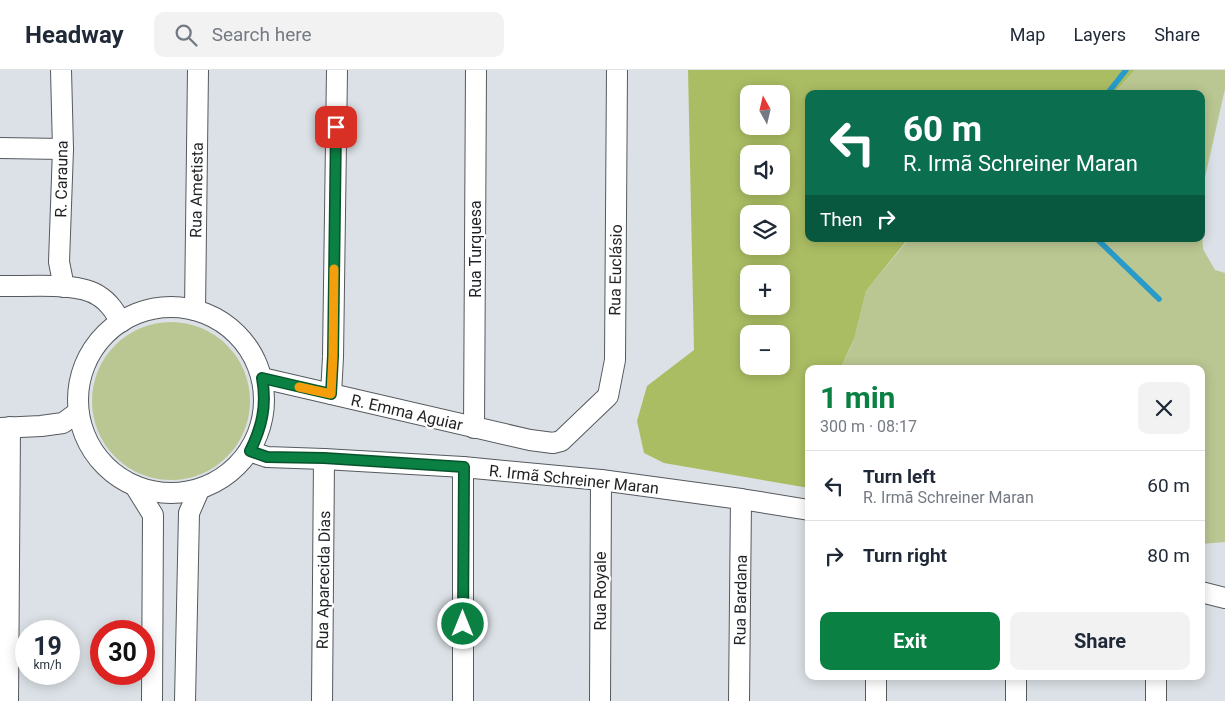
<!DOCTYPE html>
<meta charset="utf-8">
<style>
:root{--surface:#fff;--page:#f2f2f3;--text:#1f2937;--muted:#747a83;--line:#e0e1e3;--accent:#0b8043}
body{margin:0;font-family:Roboto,sans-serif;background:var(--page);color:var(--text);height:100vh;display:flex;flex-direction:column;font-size:19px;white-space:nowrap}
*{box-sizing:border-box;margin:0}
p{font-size:16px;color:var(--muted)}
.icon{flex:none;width:28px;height:28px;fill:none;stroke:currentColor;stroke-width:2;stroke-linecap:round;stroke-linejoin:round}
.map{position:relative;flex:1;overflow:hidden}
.details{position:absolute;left:805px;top:295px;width:400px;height:315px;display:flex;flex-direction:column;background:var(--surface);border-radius:10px;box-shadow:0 2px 12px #0003}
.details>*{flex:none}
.top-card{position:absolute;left:805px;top:20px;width:400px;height:152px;border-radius:10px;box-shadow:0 2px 12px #0003;background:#0b6e4f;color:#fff;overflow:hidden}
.needle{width:32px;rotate:352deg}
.controls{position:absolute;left:740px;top:15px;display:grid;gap:10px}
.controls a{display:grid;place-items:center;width:50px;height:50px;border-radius:10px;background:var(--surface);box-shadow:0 2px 12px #0003;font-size:25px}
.speed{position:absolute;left:15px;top:550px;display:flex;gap:10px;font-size:25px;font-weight:700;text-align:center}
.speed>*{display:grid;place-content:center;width:65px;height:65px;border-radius:50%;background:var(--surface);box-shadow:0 2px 12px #0003;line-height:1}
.speed small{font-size:12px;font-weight:400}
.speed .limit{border:8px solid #d22;background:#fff;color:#111}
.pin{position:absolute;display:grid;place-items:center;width:42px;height:42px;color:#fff;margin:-21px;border-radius:10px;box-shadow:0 2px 8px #0006}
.me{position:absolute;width:55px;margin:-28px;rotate:0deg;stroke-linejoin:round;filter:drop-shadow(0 0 4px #0008)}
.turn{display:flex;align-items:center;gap:18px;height:105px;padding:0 15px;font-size:22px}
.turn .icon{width:65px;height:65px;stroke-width:2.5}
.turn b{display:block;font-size:35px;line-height:42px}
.then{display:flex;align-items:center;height:48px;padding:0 15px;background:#0003;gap:10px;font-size:19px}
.round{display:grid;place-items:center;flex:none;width:52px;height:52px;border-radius:10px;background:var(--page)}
.head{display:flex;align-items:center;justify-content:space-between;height:85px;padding:0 15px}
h1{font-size:30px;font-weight:700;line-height:38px;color:var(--accent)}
.cta{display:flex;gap:10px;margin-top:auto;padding:10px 15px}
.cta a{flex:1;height:58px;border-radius:10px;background:var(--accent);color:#fff;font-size:20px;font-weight:700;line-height:58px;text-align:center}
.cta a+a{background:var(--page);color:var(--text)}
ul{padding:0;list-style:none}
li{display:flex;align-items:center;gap:15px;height:70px;padding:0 15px;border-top:1px solid var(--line)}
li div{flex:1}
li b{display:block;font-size:19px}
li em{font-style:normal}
header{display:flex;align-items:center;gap:30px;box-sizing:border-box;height:70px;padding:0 25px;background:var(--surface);border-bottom:1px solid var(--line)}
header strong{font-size:24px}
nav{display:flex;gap:28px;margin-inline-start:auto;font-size:18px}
.search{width:350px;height:45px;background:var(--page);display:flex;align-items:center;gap:12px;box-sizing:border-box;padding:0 18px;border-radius:10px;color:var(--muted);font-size:19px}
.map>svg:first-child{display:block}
.green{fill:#bac792}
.forest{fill:#abbd63;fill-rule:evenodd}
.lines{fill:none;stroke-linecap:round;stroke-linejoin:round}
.stream{stroke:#299bc9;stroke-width:5.5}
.minor-casing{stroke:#555a5f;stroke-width:22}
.minor{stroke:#fff;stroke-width:20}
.route-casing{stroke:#07532c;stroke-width:12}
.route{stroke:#0b8043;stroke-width:9}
.slow{stroke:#f59e0b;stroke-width:9}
.labels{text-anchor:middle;stroke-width:4.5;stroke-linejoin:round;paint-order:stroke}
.street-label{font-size:16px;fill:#1f2123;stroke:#fff}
</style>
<header>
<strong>Headway</strong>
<div class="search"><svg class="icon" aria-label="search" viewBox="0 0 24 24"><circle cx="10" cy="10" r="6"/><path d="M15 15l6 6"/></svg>Search here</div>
<nav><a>Map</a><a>Layers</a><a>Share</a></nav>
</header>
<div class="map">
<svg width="1225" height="631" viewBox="0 0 1225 631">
<rect width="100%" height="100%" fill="#dbe1e6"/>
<g class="green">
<path d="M 1135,0 L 1225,0 L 1225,19 L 1201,125 L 1201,24 L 1113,24 Z"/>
<path d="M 1201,140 L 1203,179 L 1215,200 L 1225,203 L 1225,472 L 1201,474 L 1201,299 L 840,299 L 853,272 L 866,221 L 909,169 L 1201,169 Z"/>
<circle cx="171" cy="331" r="79"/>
</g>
<path class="forest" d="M 688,0 L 1135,0 L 1113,24 L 809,24 L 809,169 L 908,169 L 866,221 L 854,269 L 840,299 L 809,299 L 809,418 L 664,393 L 644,383 L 637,351 L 647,316 L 694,280 ZM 749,24 L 781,24 L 781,56 L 749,56 ZM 749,84 L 781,84 L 781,116 L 749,116 ZM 749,144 L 781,144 L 781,176 L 749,176 ZM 749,204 L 781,204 L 781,236 L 749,236 ZM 749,264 L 781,264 L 781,296 L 749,296 Z"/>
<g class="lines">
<g class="stream">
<path d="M 1107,24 L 1126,0"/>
<path d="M 1097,169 L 1159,229"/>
</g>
<g class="minor-casing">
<g id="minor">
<path d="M 61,0 L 63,79 L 59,192 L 64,217"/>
<path d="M 0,78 L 63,79"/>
<path d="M 0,216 C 26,217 78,211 99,226 C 109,232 115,242 121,252"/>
<circle cx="171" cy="330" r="93"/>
<path d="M 195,240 L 198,0"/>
<path d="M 262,308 L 530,370 L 553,373 L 561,371 L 608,326 L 615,290 L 617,0"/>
<path d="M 331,324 L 333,287 L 337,0"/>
<path d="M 0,358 L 41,356 L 63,353 L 78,342"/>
<path d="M 474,358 L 476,0"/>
<path d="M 249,381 L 267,387 L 324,389 L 463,397 L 601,410 L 741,429 L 809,440"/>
<path d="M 135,416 L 153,445 L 152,631"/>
<path d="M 1201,522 L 1225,528"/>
<path d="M 8,631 L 10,357"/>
<path d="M 185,631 L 189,443 L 199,420"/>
<path d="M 322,631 L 324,389"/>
<path d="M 463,631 L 463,397"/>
<path d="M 600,631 L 601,410"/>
<path d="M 739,631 L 741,429"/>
<path d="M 876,631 L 876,606"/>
<path d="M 1016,631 L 1016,606"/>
<path d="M 1156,631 L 1156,606"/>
</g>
</g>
<use href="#minor" class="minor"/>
</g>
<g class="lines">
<g class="route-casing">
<path id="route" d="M 336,57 L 333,286 L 331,324 L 262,308 C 267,335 262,357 250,381 L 267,387 L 324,388 L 464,397 L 463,554"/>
</g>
<use href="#route" class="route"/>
<path class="slow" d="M 299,317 L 331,324 L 333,286 L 334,199"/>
</g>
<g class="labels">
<g class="street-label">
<text transform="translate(61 109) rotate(-89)" y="6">R. Carauna</text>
<text transform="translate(196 120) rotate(-89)" y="6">Rua Ametista</text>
<text transform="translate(475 179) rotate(-90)" y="6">Rua Turquesa</text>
<text transform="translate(615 200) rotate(-89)" y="6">Rua Euclásio</text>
<text transform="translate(407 342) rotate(13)" y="6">R. Emma Aguiar</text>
<text transform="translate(574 409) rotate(6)" y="6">R. Irmã Schreiner Maran</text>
<text transform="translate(323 510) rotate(-89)" y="6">Rua Aparecida Dias</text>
<text transform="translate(600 521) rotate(-90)" y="6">Rua Royale</text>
<text transform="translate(740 530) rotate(-89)" y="6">Rua Bardana</text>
</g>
</g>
</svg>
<div class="controls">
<a><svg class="needle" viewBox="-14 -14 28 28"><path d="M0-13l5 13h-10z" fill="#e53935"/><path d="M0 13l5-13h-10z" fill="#747a83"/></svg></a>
<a><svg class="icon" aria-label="sound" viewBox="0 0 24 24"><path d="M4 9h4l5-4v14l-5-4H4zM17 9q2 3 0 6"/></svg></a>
<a><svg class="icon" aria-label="layers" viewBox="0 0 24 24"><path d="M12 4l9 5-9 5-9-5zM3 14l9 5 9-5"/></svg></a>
<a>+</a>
<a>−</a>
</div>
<div class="speed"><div>19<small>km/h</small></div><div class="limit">30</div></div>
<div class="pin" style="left:336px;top:57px;background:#d93025"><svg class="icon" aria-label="arrive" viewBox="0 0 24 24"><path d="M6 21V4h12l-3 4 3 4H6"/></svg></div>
<svg class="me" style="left:463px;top:554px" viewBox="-20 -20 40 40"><circle r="17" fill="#0b8043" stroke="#fff" stroke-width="3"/><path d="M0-11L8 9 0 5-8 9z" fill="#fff"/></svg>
<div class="top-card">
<div class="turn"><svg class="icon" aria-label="left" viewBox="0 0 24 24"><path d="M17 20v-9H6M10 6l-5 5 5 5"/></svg><div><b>60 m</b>R. Irmã Schreiner Maran</div></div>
<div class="then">Then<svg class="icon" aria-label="right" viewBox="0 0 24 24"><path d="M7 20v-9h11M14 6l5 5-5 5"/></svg></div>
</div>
<section class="details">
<div class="head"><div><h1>1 min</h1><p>300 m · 08:17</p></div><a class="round"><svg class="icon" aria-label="close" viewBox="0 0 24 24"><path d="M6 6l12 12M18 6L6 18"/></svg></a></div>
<ul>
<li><svg class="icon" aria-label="left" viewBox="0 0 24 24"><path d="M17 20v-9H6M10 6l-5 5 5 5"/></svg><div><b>Turn left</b><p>R. Irmã Schreiner Maran</p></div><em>60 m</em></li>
<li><svg class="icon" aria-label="right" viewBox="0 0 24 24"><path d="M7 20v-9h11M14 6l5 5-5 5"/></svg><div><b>Turn right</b></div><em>80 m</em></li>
</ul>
<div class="cta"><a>Exit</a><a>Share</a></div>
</section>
</div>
